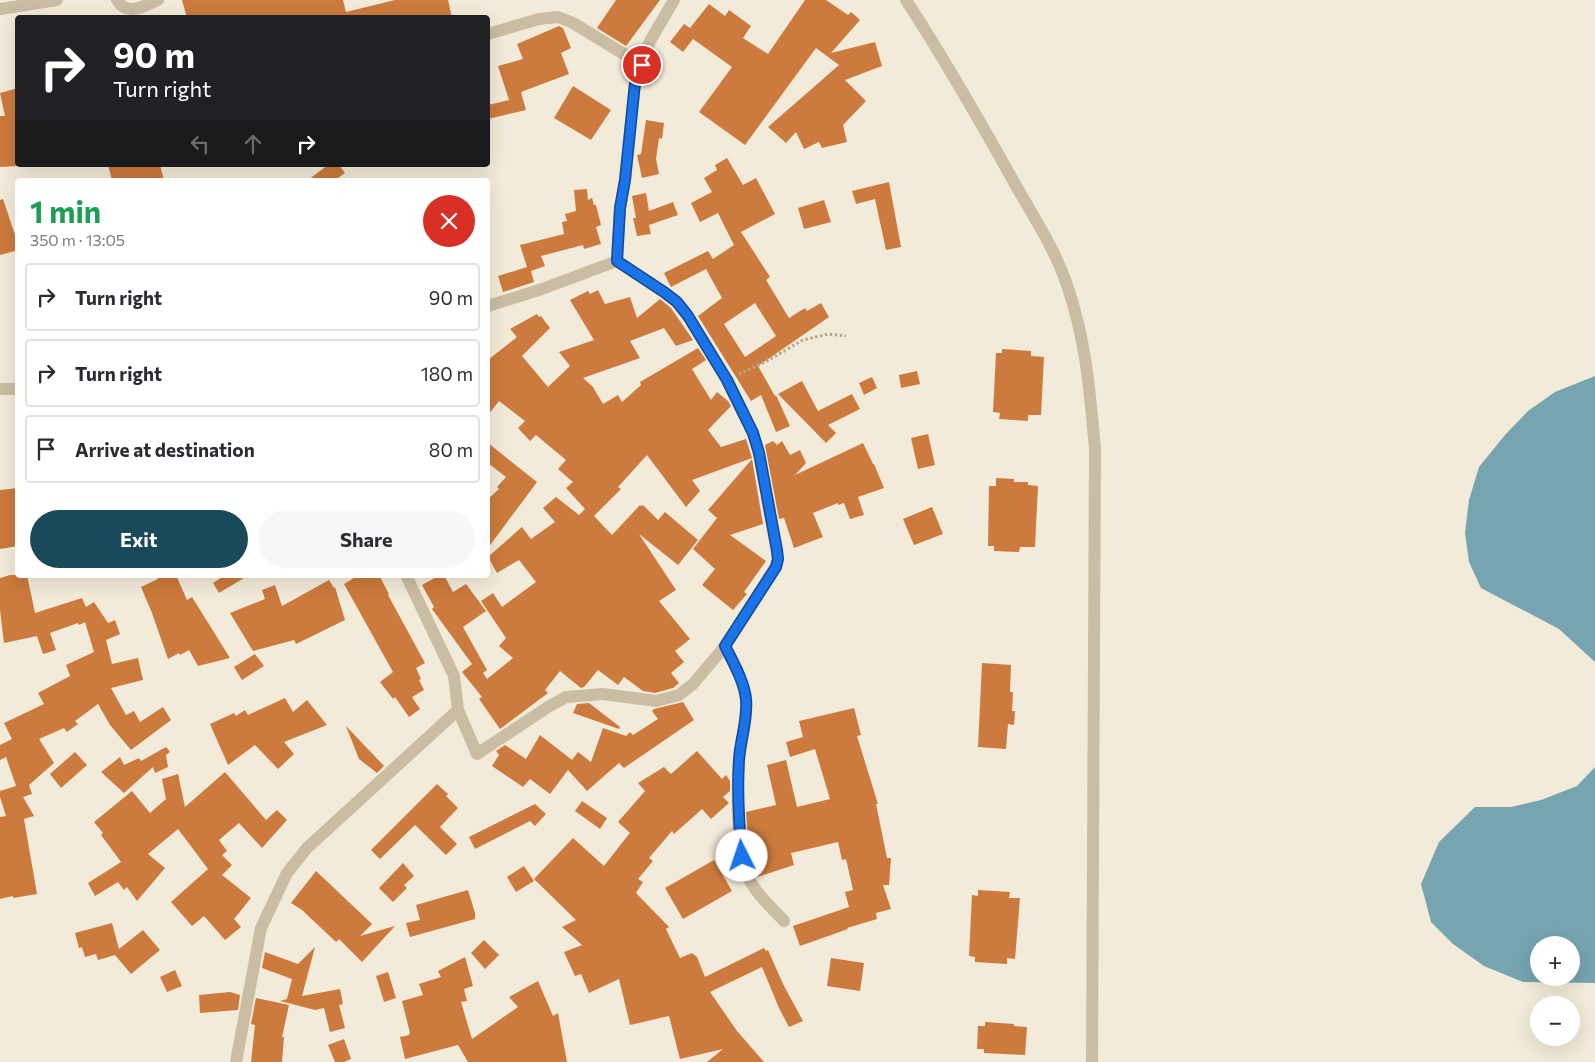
<!DOCTYPE html>
<meta charset="utf-8">
<style>
:root{--surface:#fff;--page:#f7f7f7;--text:#2b2b33;--muted:#7c7c81;--line:#e1e1e2;--accent:#1a4a5a}
body{margin:0;font-family:Commissioner,sans-serif;background:var(--page);color:var(--text);height:100vh;display:flex;flex-direction:column;font-size:19px;white-space:nowrap}
*{box-sizing:border-box;margin:0}
p{font-size:16px;color:var(--muted)}
.icon{flex:none;width:28px;height:28px;fill:none;stroke:currentColor;stroke-width:2;stroke-linecap:round;stroke-linejoin:round}
.map{position:relative;flex:1;overflow:hidden}
.details{position:absolute;left:15px;top:178px;width:475px;height:400px;display:flex;flex-direction:column;background:var(--surface);border-radius:5px;box-shadow:0 5px 20px #0002}
.details>*{flex:none}
.top-card{position:absolute;left:15px;top:15px;width:475px;height:152px;border-radius:5px;box-shadow:0 5px 20px #0002;background:#202124;color:#fff;overflow:hidden}
.tools{position:absolute;left:1530px;top:936px;display:grid;gap:10px}
.tools a{display:grid;place-items:center;width:50px;height:50px;border-radius:50%;background:var(--surface);box-shadow:0 5px 20px #0002;font-size:25px}
.pin{position:absolute;display:grid;place-items:center;width:42px;height:42px;color:#fff;margin:-21px;border:2px solid #fff;border-radius:50%;box-shadow:0 1px 5px #0007}
.me{position:absolute;width:55px;margin:-28px;rotate:356deg;stroke-linejoin:round;filter:drop-shadow(0 0 4px #0008)}
.turn{display:flex;align-items:center;gap:18px;height:105px;padding:0 15px;font-size:22px}
.turn .icon{width:65px;height:65px;stroke-width:2.5}
.turn b{display:block;font-size:35px;line-height:42px}
.lanes{display:flex;align-items:center;height:48px;padding:0 15px;background:#0003;justify-content:center;gap:25px;direction:ltr}
.lanes .off{opacity:.35}
.round{display:grid;place-items:center;flex:none;width:52px;height:52px;border-radius:26px;background:var(--page)}
.head{display:flex;align-items:center;justify-content:space-between;height:85px;padding:0 15px}
h1{font-size:30px;font-weight:700;line-height:38px;color:#1e9e55}
.action{display:flex;gap:10px;margin-top:auto;padding:10px 15px}
.action a{flex:1;height:58px;border-radius:30px;background:var(--accent);color:#fff;font-size:20px;font-weight:700;line-height:58px;text-align:center}
.action a+a{background:var(--page);color:var(--text)}
ul{padding:0;list-style:none}
li{display:flex;align-items:center;gap:15px;height:68px;margin:0 10px 8px;padding:0 5px;border:2px solid var(--line);border-radius:5px}
li div{flex:1}
li b{display:block;font-size:19px}
li em{font-style:normal}
.map>svg:first-child{display:block}
.water{fill:#76a4b1;fill-rule:evenodd}
.building{fill:#cc7a3d;fill-rule:evenodd}
.lines{fill:none;stroke-linecap:round;stroke-linejoin:round}
.path{stroke:#b7a78e;stroke-width:3;stroke-dasharray:2.5 2.5;stroke-linecap:butt}
.minor{stroke:#cbbda4;stroke-width:12}
.route-casing{stroke:#114b97;stroke-width:12}
.route{stroke:#1a73e8;stroke-width:9}
</style>
<div class="map">
<svg width="1595" height="1062" viewBox="0 0 1595 1062">
<rect width="100%" height="100%" fill="#f3ebd9"/>
<g class="water">
<path d="M 1595,376 L 1595,662 L 1559,629 L 1481,588 L 1469,562 L 1465,533 L 1469,500 L 1479,467 L 1505,435 L 1528,411 L 1555,392 Z"/>
<path d="M 1595,767 L 1595,983 L 1523,982 L 1484,966 L 1453,944 L 1431,922 L 1421,884 L 1439,842 L 1475,807 L 1511,807 L 1541,800 L 1577,786 ZM 1539,945 L 1571,945 L 1571,978 L 1539,978 Z"/>
</g>
<g class="building">
<path d="M 182,0 L 343,0 L 346,12 L 395,0 L 448,0 L 452,18 L 187,18 Z"/>
<path d="M 616,0 L 660,0 L 626,46 L 597,28 Z"/>
<path d="M 805,0 L 826,0 L 848,15 L 851,12 L 860,20 L 831,53 L 875,42 L 882,66 L 845,80 L 866,101 L 843,125 L 847,142 L 822,148 L 819,142 L 804,149 L 796,132 L 786,143 L 768,127 L 839,65 L 816,48 L 745,145 L 699,112 L 732,67 L 693,39 L 683,52 L 670,42 L 684,24 L 690,28 L 709,4 L 725,16 L 729,10 L 751,26 L 743,38 L 768,54 Z"/>
<path d="M 559,26 L 563,28 L 571,48 L 561,53 L 569,74 L 521,92 L 526,110 L 488,119 L 488,105 L 509,100 L 498,66 L 523,59 L 517,44 Z"/>
<path d="M 573,86 L 611,110 L 591,140 L 554,118 Z"/>
<path d="M 18,88 L 18,166 L 0,167 L 0,116 L 5,116 L 0,93 Z"/>
<path d="M 646,120 L 664,123 L 662,139 L 659,138 L 656,159 L 659,174 L 642,178 L 637,155 L 641,154 Z"/>
<path d="M 727,158 L 743,185 L 756,178 L 775,214 L 741,232 L 770,277 L 766,280 L 789,318 L 805,308 L 807,311 L 821,303 L 829,317 L 758,366 L 775,396 L 776,395 L 790,426 L 776,432 L 761,395 L 751,401 L 698,316 L 722,298 L 706,269 L 671,287 L 664,273 L 708,251 L 713,259 L 734,245 L 718,213 L 700,222 L 691,203 L 712,192 L 704,178 L 717,170 L 715,165 ZM 755,303 L 776,336 L 745,357 L 724,324 Z"/>
<path d="M 108,165 L 160,165 L 164,180 L 112,180 Z"/>
<path d="M 328,165 L 339,165 L 345,173 L 335,180 L 308,180 Z"/>
<path d="M 889,182 L 901,247 L 886,250 L 875,199 L 856,204 L 852,191 Z"/>
<path d="M 587,189 L 588,200 L 592,198 L 594,205 L 596,205 L 601,225 L 596,227 L 601,244 L 584,249 L 583,245 L 541,256 L 545,266 L 531,271 L 534,282 L 503,292 L 498,276 L 527,267 L 520,245 L 564,234 L 562,222 L 567,221 L 565,214 L 576,211 L 574,190 Z"/>
<path d="M 646,193 L 649,211 L 673,202 L 678,215 L 649,225 L 651,234 L 637,236 L 633,218 L 636,218 L 632,196 Z"/>
<path d="M 3,199 L 18,244 L 18,250 L 0,255 L 0,200 Z"/>
<path d="M 824,200 L 831,222 L 804,229 L 798,208 Z"/>
<path d="M 598,290 L 605,304 L 630,297 L 637,318 L 660,299 L 671,308 L 693,340 L 676,346 L 664,328 L 630,341 L 640,358 L 583,378 L 593,387 L 603,404 L 618,395 L 622,402 L 641,385 L 640,382 L 698,348 L 706,360 L 692,369 L 711,400 L 717,392 L 728,401 L 731,406 L 708,430 L 721,447 L 746,439 L 752,458 L 692,480 L 700,491 L 686,507 L 647,455 L 618,487 L 621,489 L 594,516 L 612,535 L 640,505 L 641,506 L 643,505 L 658,520 L 665,512 L 698,540 L 678,565 L 639,534 L 676,590 L 659,601 L 690,639 L 675,651 L 684,662 L 671,673 L 679,683 L 673,688 L 655,693 L 643,691 L 624,677 L 618,685 L 598,670 L 584,687 L 581,688 L 560,671 L 545,690 L 548,693 L 500,729 L 479,699 L 482,697 L 462,672 L 472,664 L 432,609 L 434,607 L 422,585 L 440,575 L 444,575 L 453,592 L 466,584 L 486,611 L 463,627 L 487,670 L 483,673 L 487,679 L 513,658 L 499,646 L 506,638 L 481,601 L 493,593 L 502,607 L 536,582 L 519,560 L 497,573 L 488,557 L 522,527 L 531,539 L 555,522 L 543,508 L 556,497 L 579,515 L 585,509 L 566,488 L 573,482 L 558,469 L 566,460 L 536,435 L 530,441 L 518,428 L 525,421 L 499,401 L 488,415 L 488,360 L 517,337 L 510,329 L 537,314 L 539,317 L 541,316 L 550,328 L 522,356 L 548,387 L 570,366 L 559,352 L 594,340 L 570,300 L 588,291 L 590,294 Z"/>
<path d="M 1002,349 L 1031,351 L 1031,356 L 1044,357 L 1041,415 L 1028,415 L 1028,421 L 999,419 L 1000,413 L 993,412 L 996,353 L 1002,353 Z"/>
<path d="M 917,371 L 920,384 L 901,388 L 899,375 Z"/>
<path d="M 872,377 L 877,388 L 864,395 L 859,383 Z"/>
<path d="M 802,381 L 818,411 L 852,394 L 860,409 L 828,425 L 836,433 L 826,443 L 778,394 Z"/>
<path d="M 928,434 L 935,465 L 918,469 L 911,438 Z"/>
<path d="M 773,441 L 777,445 L 782,441 L 790,455 L 800,450 L 806,463 L 795,475 L 863,443 L 873,464 L 874,464 L 884,488 L 858,497 L 864,515 L 850,519 L 844,503 L 838,505 L 838,503 L 813,513 L 823,537 L 794,548 L 784,518 L 779,519 L 765,445 Z"/>
<path d="M 488,443 L 537,482 L 488,548 L 488,499 L 499,489 L 497,487 L 506,477 L 488,463 Z"/>
<path d="M 752,459 L 763,524 L 730,535 L 766,561 L 744,592 L 747,594 L 733,610 L 702,585 L 715,569 L 693,549 L 717,518 L 708,510 Z"/>
<path d="M 996,478 L 1014,479 L 1014,482 L 1028,482 L 1028,485 L 1038,486 L 1035,547 L 1020,547 L 1019,552 L 994,551 L 994,546 L 988,546 L 989,486 L 996,486 Z"/>
<path d="M 18,488 L 18,546 L 0,549 L 0,490 Z"/>
<path d="M 932,507 L 943,534 L 914,545 L 903,519 Z"/>
<path d="M 10,575 L 27,575 L 35,613 L 82,598 L 86,607 L 94,602 L 108,623 L 115,620 L 120,634 L 106,640 L 112,664 L 138,658 L 143,680 L 111,688 L 126,715 L 134,711 L 140,722 L 163,707 L 171,720 L 131,750 L 110,725 L 98,704 L 75,721 L 78,724 L 67,732 L 64,728 L 39,739 L 54,763 L 29,785 L 32,794 L 23,797 L 34,816 L 24,819 L 37,894 L 13,898 L 13,896 L 0,899 L 0,817 L 6,816 L 0,797 L 0,791 L 16,786 L 6,757 L 0,760 L 0,745 L 12,739 L 4,723 L 44,704 L 38,693 L 70,676 L 66,665 L 94,652 L 85,622 L 79,625 L 78,623 L 50,633 L 56,650 L 43,654 L 37,636 L 4,643 L 0,610 L 0,578 Z"/>
<path d="M 155,575 L 176,575 L 187,600 L 192,597 L 230,658 L 198,666 L 189,650 L 180,655 L 179,653 L 168,659 L 152,613 L 141,587 L 158,579 Z"/>
<path d="M 225,575 L 249,575 L 219,593 L 213,583 Z"/>
<path d="M 359,575 L 379,575 L 389,594 L 388,595 L 425,663 L 416,668 L 421,679 L 419,680 L 424,690 L 412,697 L 420,709 L 409,717 L 395,697 L 393,699 L 380,682 L 393,672 L 344,584 Z"/>
<path d="M 329,580 L 334,588 L 335,587 L 345,620 L 296,644 L 294,640 L 253,651 L 230,613 L 265,599 L 262,590 L 275,585 L 282,606 Z"/>
<path d="M 255,654 L 264,666 L 242,680 L 234,667 Z"/>
<path d="M 982,663 L 1011,665 L 1010,692 L 1013,692 L 1012,711 L 1015,711 L 1014,725 L 1008,724 L 1006,749 L 978,747 Z"/>
<path d="M 285,698 L 293,712 L 307,700 L 327,725 L 284,742 L 294,754 L 278,769 L 255,745 L 228,765 L 210,724 L 234,713 L 236,716 L 245,710 L 248,715 Z"/>
<path d="M 683,702 L 694,720 L 624,768 L 619,763 L 587,791 L 568,770 L 550,794 L 530,779 L 523,787 L 492,766 L 499,755 L 496,751 L 505,745 L 526,759 L 540,735 L 572,760 L 578,752 L 591,762 L 603,728 L 626,736 L 630,732 L 633,735 L 658,719 L 652,711 L 654,709 Z"/>
<path d="M 589,703 L 620,727 L 619,729 L 573,713 L 577,704 Z"/>
<path d="M 854,708 L 861,735 L 857,736 L 878,804 L 876,804 L 887,858 L 891,858 L 889,885 L 883,885 L 891,909 L 876,913 L 877,919 L 847,928 L 848,929 L 800,946 L 793,926 L 849,907 L 845,892 L 853,890 L 846,859 L 842,860 L 838,842 L 791,853 L 794,865 L 757,877 L 749,850 L 746,812 L 776,805 L 767,765 L 786,760 L 797,807 L 830,799 L 815,749 L 790,757 L 786,742 L 803,737 L 799,721 Z"/>
<path d="M 346,726 L 384,766 L 377,773 L 359,759 Z"/>
<path d="M 166,747 L 170,752 L 166,755 L 168,767 L 155,773 L 153,767 L 124,793 L 101,772 L 120,757 L 124,765 L 139,758 L 141,761 Z"/>
<path d="M 697,751 L 722,779 L 726,775 L 730,781 L 730,791 L 723,797 L 729,803 L 711,819 L 702,809 L 674,834 L 672,831 L 649,858 L 653,861 L 638,879 L 643,882 L 636,893 L 669,927 L 666,929 L 680,958 L 692,953 L 697,957 L 705,977 L 764,948 L 766,951 L 768,950 L 783,984 L 803,1021 L 789,1027 L 779,1008 L 762,967 L 710,992 L 737,1031 L 764,1062 L 707,1062 L 723,1049 L 680,1059 L 669,1016 L 630,1025 L 619,979 L 589,993 L 581,974 L 575,976 L 564,952 L 582,945 L 562,927 L 576,920 L 534,879 L 573,838 L 604,866 L 629,834 L 630,833 L 618,822 L 645,791 L 638,783 L 664,767 L 671,774 Z"/>
<path d="M 75,752 L 87,765 L 61,788 L 50,774 Z"/>
<path d="M 225,772 L 266,820 L 277,810 L 287,820 L 262,848 L 239,823 L 219,840 L 227,851 L 222,855 L 232,865 L 222,875 L 251,898 L 234,919 L 241,927 L 225,940 L 204,916 L 192,926 L 171,902 L 208,869 L 178,829 L 148,854 L 165,868 L 137,901 L 127,887 L 124,890 L 118,882 L 95,896 L 88,883 L 121,862 L 101,835 L 103,833 L 94,822 L 132,791 L 150,813 L 166,799 L 162,779 L 178,774 L 185,807 Z"/>
<path d="M 437,784 L 448,794 L 446,796 L 458,808 L 440,827 L 457,844 L 446,855 L 415,825 L 380,859 L 371,850 Z"/>
<path d="M 582,801 L 607,818 L 600,829 L 575,811 Z"/>
<path d="M 535,804 L 546,814 L 535,826 L 530,821 L 475,849 L 469,837 Z"/>
<path d="M 714,860 L 732,891 L 683,919 L 665,888 Z"/>
<path d="M 403,863 L 414,876 L 404,885 L 407,888 L 393,902 L 379,888 Z"/>
<path d="M 524,866 L 534,881 L 516,892 L 507,877 Z"/>
<path d="M 316,871 L 372,924 L 360,936 L 395,926 L 362,962 L 339,939 L 336,942 L 302,910 L 291,903 Z"/>
<path d="M 468,890 L 475,913 L 475,919 L 410,937 L 406,923 L 420,920 L 416,905 Z"/>
<path d="M 978,890 L 1010,892 L 1009,898 L 1020,898 L 1015,959 L 1007,958 L 1007,964 L 975,962 L 975,957 L 969,956 L 972,895 L 978,896 Z"/>
<path d="M 112,923 L 119,949 L 143,930 L 160,950 L 131,974 L 115,955 L 98,960 L 96,954 L 85,957 L 82,947 L 79,948 L 75,933 Z"/>
<path d="M 484,940 L 499,955 L 485,969 L 471,953 Z"/>
<path d="M 315,947 L 302,996 L 340,989 L 343,1004 L 339,1005 L 345,1028 L 330,1032 L 324,1008 L 315,1010 L 280,1001 L 287,999 L 292,979 L 262,968 L 265,952 L 298,964 Z"/>
<path d="M 465,957 L 473,986 L 464,989 L 467,1001 L 461,1002 L 472,1039 L 518,1007 L 509,997 L 538,981 L 553,1016 L 558,1013 L 567,1062 L 468,1062 L 458,1045 L 405,1059 L 400,1037 L 409,1035 L 409,1034 L 410,1033 L 402,1001 L 423,995 L 419,984 L 441,977 L 438,971 Z"/>
<path d="M 831,958 L 864,963 L 860,991 L 827,986 Z"/>
<path d="M 175,970 L 182,986 L 167,992 L 160,977 Z"/>
<path d="M 388,972 L 396,998 L 384,1002 L 376,976 Z"/>
<path d="M 230,992 L 240,995 L 238,1010 L 200,1013 L 199,995 Z"/>
<path d="M 256,998 L 289,1005 L 282,1037 L 284,1037 L 282,1062 L 251,1062 L 255,1025 L 251,1024 Z"/>
<path d="M 985,1022 L 1014,1024 L 1014,1026 L 1027,1027 L 1025,1055 L 984,1053 L 984,1049 L 977,1049 L 978,1026 L 985,1026 Z"/>
<path d="M 344,1039 L 351,1059 L 344,1062 L 335,1062 L 328,1045 Z"/>
</g>
<g class="lines">
<path class="path" d="M 739,374 L 767,361 L 803,340 L 828,334 L 846,336"/>
<g class="minor">
<path d="M 117,0 C 127,17 144,6 158,0"/>
<path d="M 906,0 C 945,60 980,121 1015,184 C 1033,216 1055,249 1067,285 C 1086,340 1090,392 1095,449 L 1092,1062"/>
<path d="M 0,9 L 57,0"/>
<path d="M 488,34 L 539,19 L 558,17 L 573,23 L 642,65"/>
<path d="M 617,261 L 620,208 L 625,180 L 635,83 L 650,41 L 674,0"/>
<path d="M 488,306 L 542,289 L 617,261"/>
<path d="M 0,389 L 18,389"/>
<path d="M 406,575 L 454,676 L 458,710 L 477,754 L 548,707 L 566,697 L 603,694 L 656,701 L 679,695 L 693,684 L 725,646 L 776,567 L 778,559 L 759,453 L 753,433 L 727,380 L 688,316 L 677,302 L 664,292 L 617,261"/>
<path d="M 725,646 C 733,662 744,681 746,699 C 748,719 741,740 739,760 C 737,790 736,850 748,877 C 756,894 772,908 784,921"/>
<path d="M 236,1062 L 261,928 L 287,873 L 307,848 L 458,710"/>
</g>
</g>
<g class="lines">
<g class="route-casing">
<path id="route" d="M 642,65 L 635,83 L 625,180 L 620,208 L 617,261 L 664,292 L 677,302 L 688,316 L 727,380 L 753,433 L 759,453 L 777,550 L 778,559 L 776,567 L 725,646 C 733,662 744,681 746,699 C 748,720 740,740 739,760 C 737,792 739,825 742,856"/>
</g>
<use href="#route" class="route"/>
</g>
</svg>
<div class="tools">
<a>+</a>
<a>−</a>
</div>
<div class="pin" style="left:642px;top:65px;background:#d93025"><svg class="icon" aria-label="arrive" viewBox="0 0 24 24"><path d="M6 21V4h12l-3 4 3 4H6"/></svg></div>
<svg class="me" style="left:742px;top:856px" viewBox="-20 -20 40 40"><circle r="19" fill="#fff"/><path d="M0-13L10 11 0 6-10 11z" fill="#1a73e8"/></svg>
<div class="top-card">
<div class="turn"><svg class="icon" aria-label="right" viewBox="0 0 24 24"><path d="M7 20v-9h11M14 6l5 5-5 5"/></svg><div><b>90 m</b>Turn right</div></div>
<div class="lanes"><svg class="icon off" aria-label="left" viewBox="0 0 24 24"><path d="M17 20v-9H6M10 6l-5 5 5 5"/></svg><svg class="icon off" aria-label="ahead" viewBox="0 0 24 24"><path d="M12 20V5M6 11l6-6 6 6"/></svg><svg class="icon" aria-label="right" viewBox="0 0 24 24"><path d="M7 20v-9h11M14 6l5 5-5 5"/></svg></div>
</div>
<section class="details">
<div class="head"><div><h1>1 min</h1><p>350 m · 13:05</p></div><a class="round" style="background:#d93025;color:#fff"><svg class="icon" aria-label="close" viewBox="0 0 24 24"><path d="M6 6l12 12M18 6L6 18"/></svg></a></div>
<ul>
<li><svg class="icon" aria-label="right" viewBox="0 0 24 24"><path d="M7 20v-9h11M14 6l5 5-5 5"/></svg><div><b>Turn right</b></div><em>90 m</em></li>
<li><svg class="icon" aria-label="right" viewBox="0 0 24 24"><path d="M7 20v-9h11M14 6l5 5-5 5"/></svg><div><b>Turn right</b></div><em>180 m</em></li>
<li><svg class="icon" aria-label="arrive" viewBox="0 0 24 24"><path d="M6 21V4h12l-3 4 3 4H6"/></svg><div><b>Arrive at destination</b></div><em>80 m</em></li>
</ul>
<div class="action"><a>Exit</a><a>Share</a></div>
</section>
</div>
